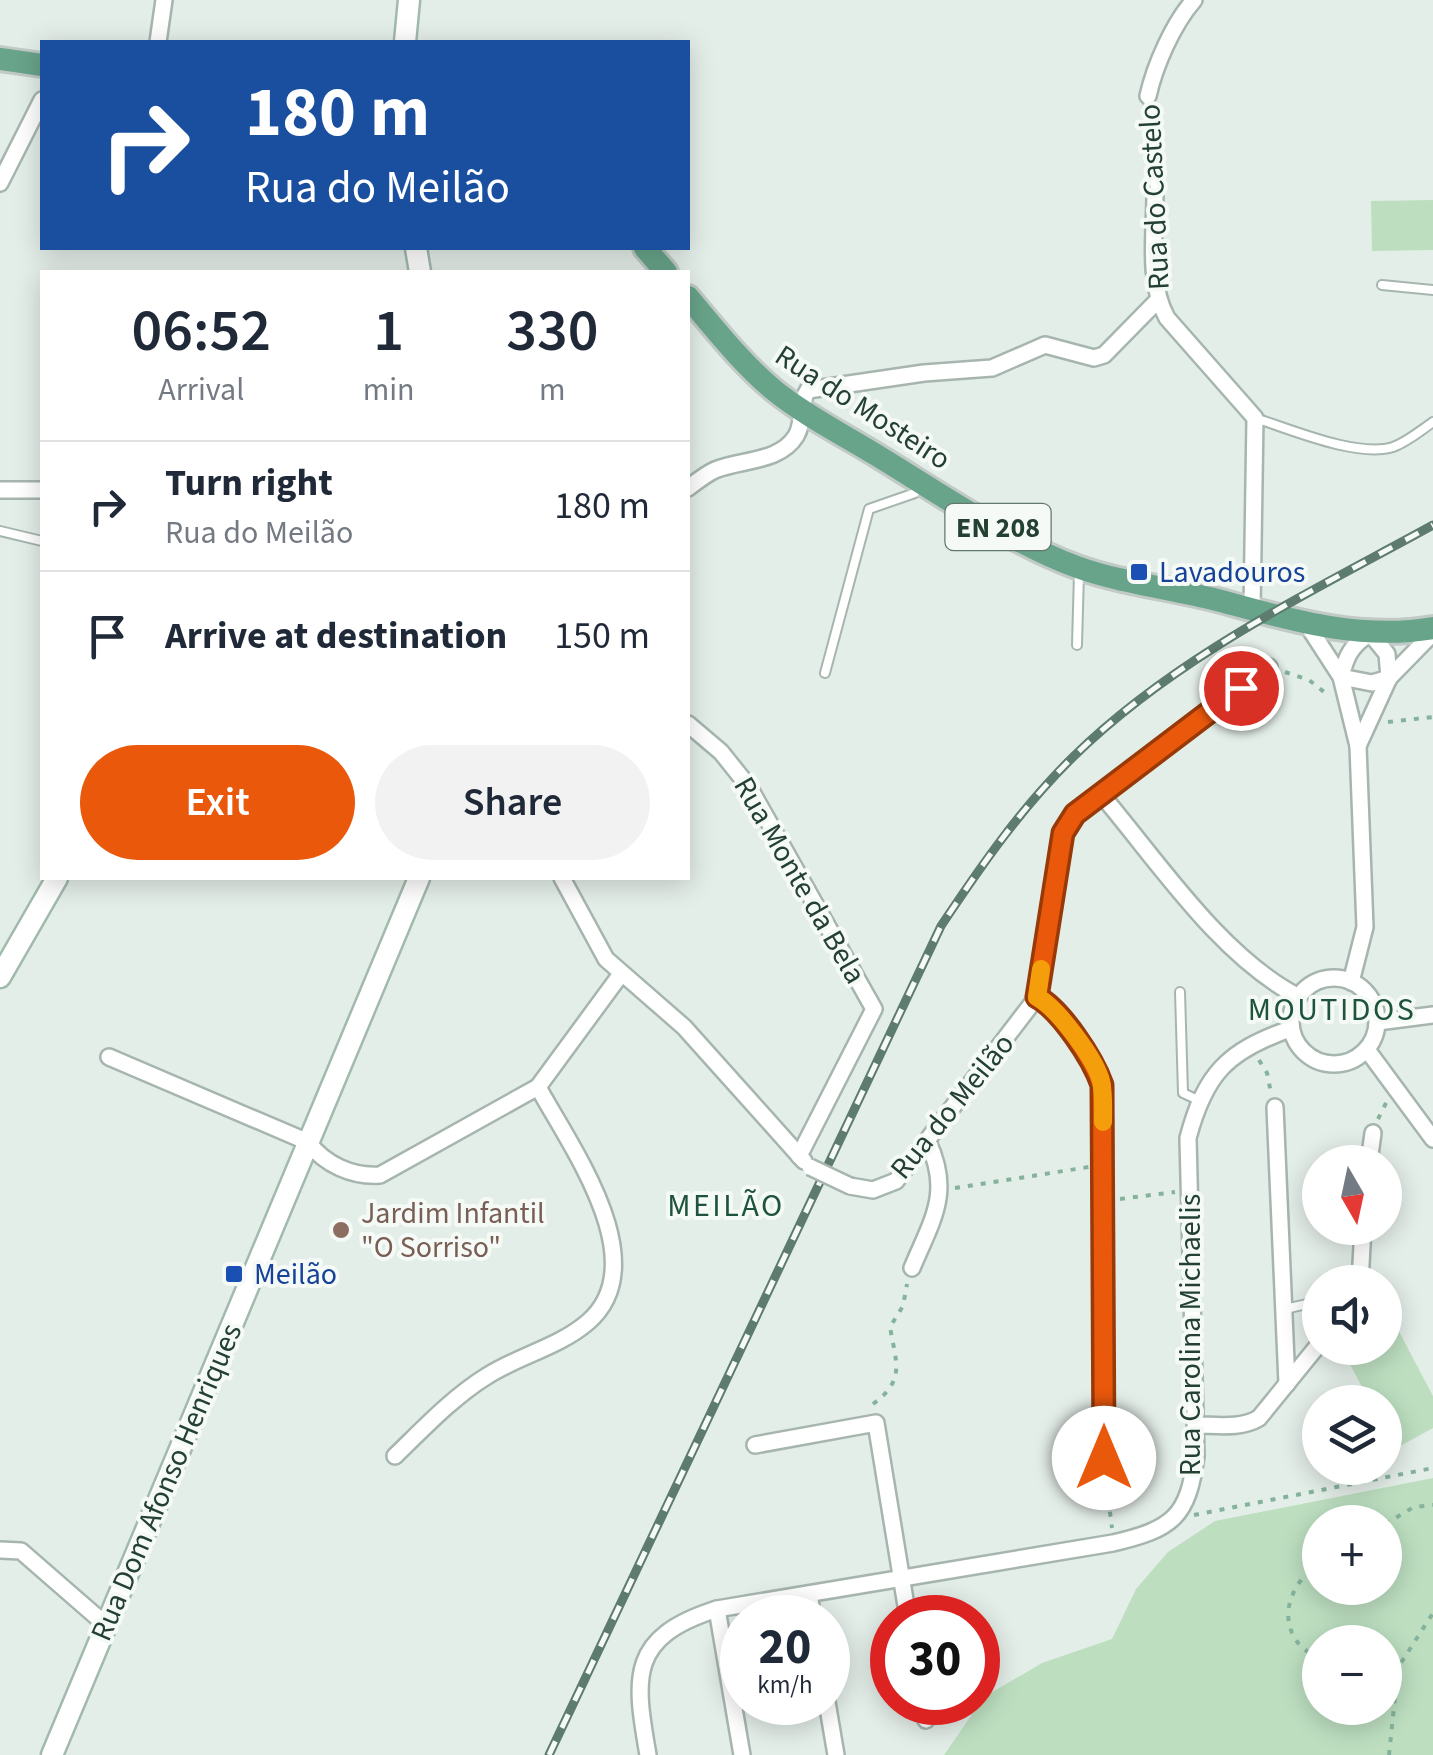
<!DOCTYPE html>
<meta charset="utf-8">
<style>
:root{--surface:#fff;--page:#f2f2f3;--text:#1f2937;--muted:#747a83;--line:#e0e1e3;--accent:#ea580c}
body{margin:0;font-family:"Source Sans 3",sans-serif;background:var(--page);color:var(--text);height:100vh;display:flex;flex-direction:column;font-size:38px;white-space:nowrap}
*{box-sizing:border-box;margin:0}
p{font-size:32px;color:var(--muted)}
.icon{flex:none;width:55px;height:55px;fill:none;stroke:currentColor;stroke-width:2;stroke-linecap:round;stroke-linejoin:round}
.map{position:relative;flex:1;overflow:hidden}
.side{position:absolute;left:40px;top:270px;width:650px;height:610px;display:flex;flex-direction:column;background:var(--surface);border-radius:0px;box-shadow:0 5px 25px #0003}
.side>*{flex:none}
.hud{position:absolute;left:40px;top:40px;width:650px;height:210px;border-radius:0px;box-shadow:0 5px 25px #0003;background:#1a4fa0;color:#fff;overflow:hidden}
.needle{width:65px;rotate:171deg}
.controls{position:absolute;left:1302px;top:1145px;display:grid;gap:20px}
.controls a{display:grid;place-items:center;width:100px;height:100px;border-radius:50%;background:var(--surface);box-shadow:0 5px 25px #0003;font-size:50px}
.speed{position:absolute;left:720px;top:1595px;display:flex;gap:20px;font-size:50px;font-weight:700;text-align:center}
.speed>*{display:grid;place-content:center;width:130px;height:130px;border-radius:50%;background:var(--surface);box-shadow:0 5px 25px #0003;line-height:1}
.speed small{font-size:25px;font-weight:400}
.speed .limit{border:15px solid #d22;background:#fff;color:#111}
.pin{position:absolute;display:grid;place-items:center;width:85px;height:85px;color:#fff;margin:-42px;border:5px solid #fff;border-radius:50%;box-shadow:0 2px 10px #0007}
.me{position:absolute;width:110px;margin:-55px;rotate:0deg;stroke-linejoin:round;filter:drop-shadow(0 0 8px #0008)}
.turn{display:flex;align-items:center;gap:35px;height:210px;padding:0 40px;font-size:45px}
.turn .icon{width:130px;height:130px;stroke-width:2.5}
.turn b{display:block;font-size:70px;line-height:85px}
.eta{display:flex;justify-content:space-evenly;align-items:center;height:170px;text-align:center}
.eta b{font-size:60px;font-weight:600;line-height:70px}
.primary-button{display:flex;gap:20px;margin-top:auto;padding:20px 40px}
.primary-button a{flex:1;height:115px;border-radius:60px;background:var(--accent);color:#fff;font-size:40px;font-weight:600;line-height:115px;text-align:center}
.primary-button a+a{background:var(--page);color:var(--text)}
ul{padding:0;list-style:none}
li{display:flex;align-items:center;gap:30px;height:130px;padding:0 40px;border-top:2px solid var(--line)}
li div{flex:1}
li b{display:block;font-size:38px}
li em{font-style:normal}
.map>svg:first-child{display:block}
.green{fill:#bddfc0;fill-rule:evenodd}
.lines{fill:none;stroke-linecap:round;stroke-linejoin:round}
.lane-casing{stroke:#a6b6ae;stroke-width:12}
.street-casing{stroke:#a6b6ae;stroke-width:20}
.secondary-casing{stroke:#a2baad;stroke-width:25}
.primary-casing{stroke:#c1cac6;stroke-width:28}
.path{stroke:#84b29b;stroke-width:4;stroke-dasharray:5 8;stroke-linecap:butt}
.lane{stroke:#fff;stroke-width:8}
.street{stroke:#fff;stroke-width:15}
.secondary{stroke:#fff;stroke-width:20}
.primary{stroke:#68a48a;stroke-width:22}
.rail-casing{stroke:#5d7b6e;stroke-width:9}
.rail{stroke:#f5faf6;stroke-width:5;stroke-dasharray:15;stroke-linecap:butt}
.street-bridge-casing{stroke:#a6b6ae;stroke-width:20;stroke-linecap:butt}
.street-bridge{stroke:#fff;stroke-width:15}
.route-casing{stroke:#983908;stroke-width:25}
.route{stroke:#ea580c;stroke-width:18}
.slow{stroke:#f59e0b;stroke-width:18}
.transit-dot{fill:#1a4fb4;stroke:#f5faf6;stroke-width:4}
.education-dot{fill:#8d6e63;stroke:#f5faf6;stroke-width:4}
.labels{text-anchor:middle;stroke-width:8;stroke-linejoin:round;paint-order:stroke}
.shield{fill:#f5faf6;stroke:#62786e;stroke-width:2.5}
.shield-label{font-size:28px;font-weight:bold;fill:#234033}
.street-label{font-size:30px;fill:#234033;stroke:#f5faf6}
.transit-label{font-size:30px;fill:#164399;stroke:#f5faf6;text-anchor:start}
.education-label{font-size:30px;fill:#785e54;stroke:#f5faf6;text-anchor:start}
.neighbourhood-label{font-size:32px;letter-spacing:2.5px;fill:#1e533c;stroke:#f5faf6}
</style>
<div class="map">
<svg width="1433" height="1755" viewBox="0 0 1433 1755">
<rect width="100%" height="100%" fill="#e4eee8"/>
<g class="green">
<path d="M 1433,200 L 1433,250 L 1372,251 L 1371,201 Z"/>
<path d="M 1395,1324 L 1433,1396 L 1433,1428 L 1395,1449 L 1385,1431 L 1385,1402 L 1370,1402 L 1343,1351 L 1350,1348 L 1385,1348 L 1385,1329 Z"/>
<path d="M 1433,1478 L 1433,1755 L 944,1755 L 984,1697 L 1042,1663 L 1112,1639 L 1136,1589 L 1168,1552 L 1215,1521 ZM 1385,1522 L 1385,1588 L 1320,1588 L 1320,1522 ZM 1320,1642 L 1385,1642 L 1385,1708 L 1320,1708 Z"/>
</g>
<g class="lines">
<g class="lane-casing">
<g id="lane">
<path d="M 1148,96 L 1155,194"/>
<path d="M 1382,285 L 1433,290"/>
<path d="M 1255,418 C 1290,429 1357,458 1393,447 C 1407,442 1420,431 1433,422"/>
<path d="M 0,531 L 42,541"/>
<path d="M 1077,645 L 1079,573"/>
<path d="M 825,673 L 869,509 L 915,493 L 918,486"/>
<path d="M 1180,992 L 1183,1093 L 1198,1100"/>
<path d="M 1285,1309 L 1320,1301"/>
</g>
</g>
<g class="street-casing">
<g id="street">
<path d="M 158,42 L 164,0"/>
<path d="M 1148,96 C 1155,65 1173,24 1194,0"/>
<path d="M 0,183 L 42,100"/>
<path d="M 1155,194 C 1155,233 1147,282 1167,318 L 1255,418 L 1252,610"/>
<path d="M 688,488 C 696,482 706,474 715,470 C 741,459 779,463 796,436 C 805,421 798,405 808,390 L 924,373 L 992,368 L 1045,345 L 1094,358 L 1104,355 L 1159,299"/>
<path d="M 0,490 L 42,490"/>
<path d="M 1306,623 L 1341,677 L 1358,746 L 1365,927 L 1351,982"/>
<path d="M 1370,633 L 1387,654 L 1389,678 L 1372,683 L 1341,677 C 1346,656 1351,646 1370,633 Z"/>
<path d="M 688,724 L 721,752 L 749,787 L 874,1009 L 799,1156"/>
<path d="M 1358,746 L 1389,678 L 1433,633"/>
<path d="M 1100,793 C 1157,860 1219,955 1297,996"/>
<path d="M 562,878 L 606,959 L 684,1027 L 804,1161"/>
<circle cx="1334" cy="1021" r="43"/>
<path d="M 1037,997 C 1062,1010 1093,1058 1102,1085 L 1104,1458"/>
<path d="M 1378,1022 L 1433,1015"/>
<path d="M 1368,1051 L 1433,1139"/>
<path d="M 109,1057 L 308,1142 C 325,1165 353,1177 380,1175 L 538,1087 L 621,974"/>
<path d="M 1275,1107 L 1287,1384"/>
<path d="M 1369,1162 L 1373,1133"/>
<path d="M 850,1186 L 873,1190 L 896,1181 L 1037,997 L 1063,833 L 1075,813 L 1269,667"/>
<path d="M 912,1268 C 932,1220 952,1193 928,1142"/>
<path d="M 1360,1282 L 1363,1228"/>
<path d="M 1196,1425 C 1217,1425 1241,1429 1259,1418 L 1320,1343"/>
<path d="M 755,1445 L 876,1423 L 908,1618"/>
<path d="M 395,1456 C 424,1428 453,1397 487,1376 C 520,1355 559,1347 588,1322 C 656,1263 570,1146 538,1087"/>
<path d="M 0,1550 L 21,1551 L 106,1625"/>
<path d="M 809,1594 L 813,1618"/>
<path d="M 717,1609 L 742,1755"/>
<path d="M 827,1702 L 836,1755"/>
<path d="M 923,1702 L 926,1720"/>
<path d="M 648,1755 C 634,1676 629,1637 717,1609 L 1113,1543 C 1173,1529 1188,1517 1196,1456 L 1188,1138 C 1205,1074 1227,1051 1290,1029"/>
</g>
</g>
<g class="secondary-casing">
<g id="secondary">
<path d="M 405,42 L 409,0"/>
<path d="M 416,248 L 420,272"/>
<path d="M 0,977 L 57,878"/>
<path d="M 52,1755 L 419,878"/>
</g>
</g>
<g class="primary-casing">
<g id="primary">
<path d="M 0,59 L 42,65"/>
<path d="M 645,248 L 666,272"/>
<path d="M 688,297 C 715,329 742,364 775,391 C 806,416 844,435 878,456 C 937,492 1013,544 1077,567 C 1121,583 1171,588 1217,600 C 1288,619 1359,641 1433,628"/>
</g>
</g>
<g class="path">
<path d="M 1285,672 L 1309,680 L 1329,696"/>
<path d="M 1388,722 L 1433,717"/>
<path d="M 1259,1060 L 1267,1073 L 1271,1093"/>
<path d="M 1378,1119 L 1387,1101"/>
<path d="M 955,1188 L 1089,1167"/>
<path d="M 1120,1199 L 1175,1192"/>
<path d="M 873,1404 C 906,1380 896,1363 890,1327 L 903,1306 L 907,1284"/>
<path d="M 1105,1473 L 1112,1528"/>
<path d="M 1194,1515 L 1433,1468"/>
<path d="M 1385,1524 L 1414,1507 L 1433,1505"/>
<path d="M 1320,1562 C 1296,1578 1277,1612 1296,1640 C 1301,1648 1313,1655 1320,1662"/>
<path d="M 1385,1681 L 1390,1680 L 1433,1613"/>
<path d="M 1389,1755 L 1395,1697 L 1390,1680"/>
</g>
<use href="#lane" class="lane"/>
<use href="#street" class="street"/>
<use href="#secondary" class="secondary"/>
<use href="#primary" class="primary"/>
<g class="rail-casing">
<path id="rail" d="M 549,1755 L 941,926 C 981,866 1021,808 1073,757 C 1175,657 1309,593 1433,525"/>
</g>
<use href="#rail" class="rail"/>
<g class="street-bridge-casing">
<path id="street-bridge" d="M 810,1167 L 850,1186"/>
</g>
<use href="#street-bridge" class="street-bridge"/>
</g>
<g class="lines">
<g class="route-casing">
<path id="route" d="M 1104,1458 L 1102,1085 C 1093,1059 1061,1010 1037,997 L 1063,833 L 1075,814 L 1241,688"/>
</g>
<use href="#route" class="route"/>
<path class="slow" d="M 1041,969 L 1037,997 C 1057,1008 1095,1058 1101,1081 C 1104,1094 1103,1109 1103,1122"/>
</g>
<g class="transit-dot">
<rect x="1129" y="562" width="20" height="20" rx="5"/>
<rect x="224" y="1264" width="20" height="20" rx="5"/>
</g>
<circle class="education-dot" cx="341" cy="1230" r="10"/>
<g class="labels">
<rect class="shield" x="945.5" y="504" width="105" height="46" rx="8"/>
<g class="shield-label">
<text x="998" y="537">EN 208</text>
</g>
<g class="street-label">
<text transform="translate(1154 197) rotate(-93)" y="10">Rua do Castelo</text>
<text transform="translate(863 407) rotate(33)" y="10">Rua do Mosteiro</text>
<text transform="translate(800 880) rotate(60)" y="10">Rua Monte da Bela</text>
<text transform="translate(952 1106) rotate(-51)" y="10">Rua do Meilão</text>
<text transform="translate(1190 1335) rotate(-90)" y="10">Rua Carolina Michaelis</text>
<text transform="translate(166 1482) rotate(-67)" y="10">Rua Dom Afonso Henriques</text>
</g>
<g class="transit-label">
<text x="1159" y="582">Lavadouros</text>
<text x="254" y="1284">Meilão</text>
</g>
<g class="education-label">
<text x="361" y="1223">Jardim Infantil<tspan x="361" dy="34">"O Sorriso"</tspan></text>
</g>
<g class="neighbourhood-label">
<text x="1332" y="1020">MOUTIDOS</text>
<text x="726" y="1216">MEILÃO</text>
</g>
</g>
</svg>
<div class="controls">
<a><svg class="needle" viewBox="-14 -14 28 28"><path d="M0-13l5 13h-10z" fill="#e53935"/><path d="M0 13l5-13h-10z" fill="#747a83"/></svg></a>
<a><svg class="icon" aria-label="sound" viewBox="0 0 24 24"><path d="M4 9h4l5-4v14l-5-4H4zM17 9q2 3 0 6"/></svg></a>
<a><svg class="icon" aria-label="layers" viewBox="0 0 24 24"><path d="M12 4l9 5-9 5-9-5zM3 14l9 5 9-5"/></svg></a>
<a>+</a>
<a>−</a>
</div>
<div class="speed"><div>20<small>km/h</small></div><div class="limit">30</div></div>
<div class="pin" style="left:1241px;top:688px;background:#d93025"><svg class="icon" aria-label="arrive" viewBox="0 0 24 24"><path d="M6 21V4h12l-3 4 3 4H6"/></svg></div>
<svg class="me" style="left:1104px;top:1458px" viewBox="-20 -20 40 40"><circle r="19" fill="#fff"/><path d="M0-13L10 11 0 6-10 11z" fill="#ea580c"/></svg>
<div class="hud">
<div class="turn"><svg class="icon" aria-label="right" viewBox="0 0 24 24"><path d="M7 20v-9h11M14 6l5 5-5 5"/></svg><div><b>180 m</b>Rua do Meilão</div></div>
</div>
<section class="side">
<div class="eta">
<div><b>06:52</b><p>Arrival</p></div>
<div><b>1</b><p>min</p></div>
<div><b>330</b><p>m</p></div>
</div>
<ul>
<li><svg class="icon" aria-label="right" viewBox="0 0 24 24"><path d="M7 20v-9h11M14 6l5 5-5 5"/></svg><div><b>Turn right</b><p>Rua do Meilão</p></div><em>180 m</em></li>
<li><svg class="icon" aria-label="arrive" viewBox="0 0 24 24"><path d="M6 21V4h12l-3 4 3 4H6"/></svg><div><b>Arrive at destination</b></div><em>150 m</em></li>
</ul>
<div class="primary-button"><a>Exit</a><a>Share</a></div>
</section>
</div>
